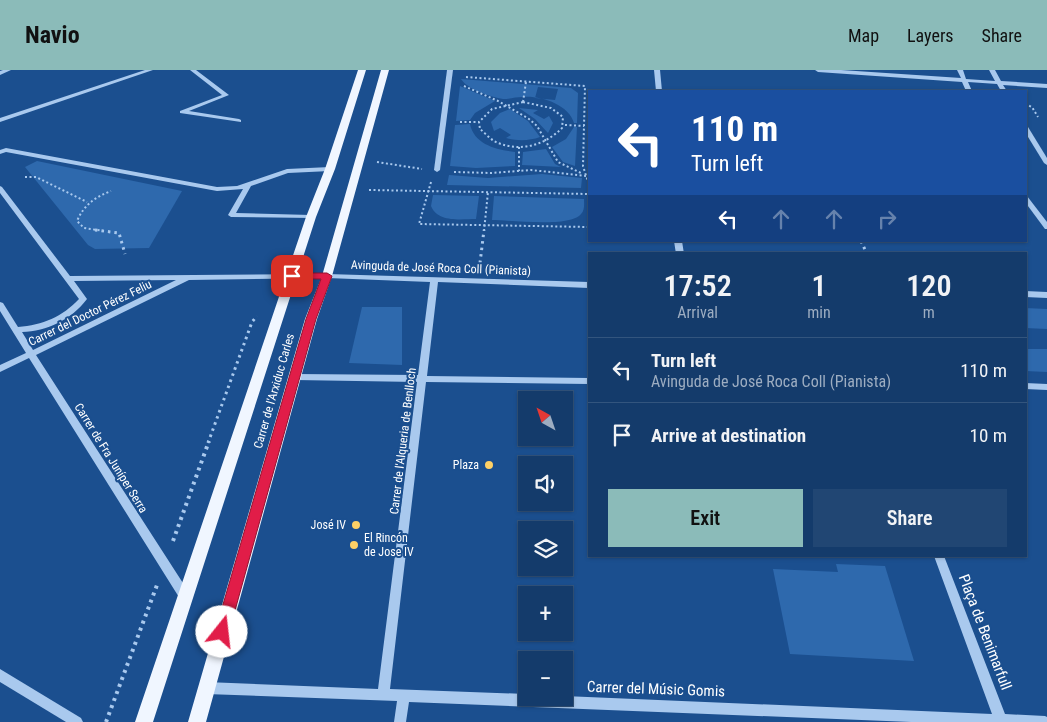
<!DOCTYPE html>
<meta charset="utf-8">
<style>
:root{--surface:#143b6b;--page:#214673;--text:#f1f3f6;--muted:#9dadc1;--line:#33557e;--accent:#8bbbb9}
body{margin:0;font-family:"Roboto Condensed",sans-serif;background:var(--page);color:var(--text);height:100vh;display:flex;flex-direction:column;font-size:19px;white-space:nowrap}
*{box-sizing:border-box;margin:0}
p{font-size:16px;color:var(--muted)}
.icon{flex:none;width:28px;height:28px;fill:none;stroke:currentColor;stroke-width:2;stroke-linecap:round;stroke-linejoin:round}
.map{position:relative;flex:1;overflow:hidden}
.sheet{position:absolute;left:588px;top:182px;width:439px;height:305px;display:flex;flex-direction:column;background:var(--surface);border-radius:0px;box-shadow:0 1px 4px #0004,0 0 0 1px var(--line)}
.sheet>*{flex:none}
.top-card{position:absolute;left:588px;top:20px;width:439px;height:152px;border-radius:0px;box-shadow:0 1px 4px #0004,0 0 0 1px var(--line);background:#1a4fa0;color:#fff;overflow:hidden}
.needle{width:32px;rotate:320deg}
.fabs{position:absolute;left:518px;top:321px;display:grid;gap:10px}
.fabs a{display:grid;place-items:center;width:55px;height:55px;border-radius:0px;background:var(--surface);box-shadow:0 1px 4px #0004,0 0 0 1px var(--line);font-size:25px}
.pin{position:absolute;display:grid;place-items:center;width:42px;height:42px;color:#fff;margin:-21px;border-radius:10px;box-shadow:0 2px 8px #0006}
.me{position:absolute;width:55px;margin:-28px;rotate:16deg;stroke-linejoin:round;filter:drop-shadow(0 0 4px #0008)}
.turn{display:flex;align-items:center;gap:18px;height:105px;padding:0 20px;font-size:22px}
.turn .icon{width:65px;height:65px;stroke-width:2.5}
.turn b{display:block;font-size:35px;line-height:42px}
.lanes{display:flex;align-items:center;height:48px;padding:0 20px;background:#0003;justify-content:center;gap:25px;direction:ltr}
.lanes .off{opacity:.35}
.eta{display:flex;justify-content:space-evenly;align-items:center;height:85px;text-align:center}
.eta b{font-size:30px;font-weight:600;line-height:35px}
.primary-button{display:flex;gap:10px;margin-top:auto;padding:10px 20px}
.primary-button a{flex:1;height:58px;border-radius:0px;background:var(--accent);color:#111;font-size:20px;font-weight:600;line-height:58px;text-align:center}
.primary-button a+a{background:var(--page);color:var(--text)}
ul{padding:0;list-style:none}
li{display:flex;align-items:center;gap:15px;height:65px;padding:0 20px;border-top:1px solid var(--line)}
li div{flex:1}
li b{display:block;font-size:19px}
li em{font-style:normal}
header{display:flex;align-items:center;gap:30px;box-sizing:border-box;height:70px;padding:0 25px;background:var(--accent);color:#111}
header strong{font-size:24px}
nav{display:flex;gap:28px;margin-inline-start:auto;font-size:18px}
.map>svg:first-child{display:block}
.green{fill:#2e69ad;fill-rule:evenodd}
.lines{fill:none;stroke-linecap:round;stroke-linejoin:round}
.path-far2{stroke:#a9c9ee;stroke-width:2;stroke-dasharray:2 2.5;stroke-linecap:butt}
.path-far1{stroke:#a9c9ee;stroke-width:3;stroke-dasharray:2.5 4;stroke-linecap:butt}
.path{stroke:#a9c9ee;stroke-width:4;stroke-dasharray:3 4.5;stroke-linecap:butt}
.minor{fill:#a9c9ee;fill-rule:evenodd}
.major{fill:#f0f6ff;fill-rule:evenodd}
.route{fill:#e11d48;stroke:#92132f}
.poi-dot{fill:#ffd166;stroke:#1b4f8f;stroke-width:2}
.labels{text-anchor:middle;stroke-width:4;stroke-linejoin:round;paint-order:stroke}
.street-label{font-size:12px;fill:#fff;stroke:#1b4f8f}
.poi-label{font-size:12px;fill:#fff;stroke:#1b4f8f;text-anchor:end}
.near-street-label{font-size:15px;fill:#fff;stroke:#1b4f8f}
</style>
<header>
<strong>Navio</strong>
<nav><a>Map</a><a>Layers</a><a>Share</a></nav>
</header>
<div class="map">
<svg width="1047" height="652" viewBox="0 0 1047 652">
<rect width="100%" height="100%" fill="#1b4f8f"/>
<g class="green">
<path d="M 461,9 L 571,18 L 578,23 L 577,53 L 574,53 C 569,34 539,25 522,27 C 516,27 509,29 503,29 C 491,27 467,19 461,9 ZM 538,17 L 558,19 L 555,30 L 535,28 Z"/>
<path d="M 460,16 L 495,31 L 475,43 L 470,50 L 456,51 Z"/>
<path d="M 519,38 L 538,40 L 533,43 L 544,49 L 549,46 L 553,53 L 548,63 L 535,49 Z"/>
<path d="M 510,39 L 528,51 L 540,67 C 529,71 517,71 506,68 L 511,65 L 500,58 L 494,61 L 491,52 L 500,43 Z"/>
<path d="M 470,54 C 474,75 498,80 515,82 L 515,96 L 476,98 L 450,96 L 455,55 Z"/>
<path d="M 574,57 L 577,57 L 575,96 L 563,92 L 552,77 L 566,69 Z"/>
<path d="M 546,79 L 555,94 L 561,97 L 522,95 L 523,82 Z"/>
<path d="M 37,91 L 182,121 L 149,178 L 95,179 L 88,175 L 25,97 Z"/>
<path d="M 542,104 L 582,108 L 581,118 L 447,115 L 449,105 L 488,108 Z"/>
<path d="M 433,125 L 479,126 L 476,149 C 461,149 438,153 431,136 Z"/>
<path d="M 494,126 L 584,129 C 584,134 585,140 581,144 C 570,158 510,150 492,150 Z"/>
<path d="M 362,237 L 402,237 L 402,295 L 349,293 Z"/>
<path d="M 1025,238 L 1047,239 L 1047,259 L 1025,258 Z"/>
<path d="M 1027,279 L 1047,279 L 1047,302 L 1025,301 Z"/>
<path d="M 836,494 L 885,496 L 914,591 L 790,584 L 773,499 L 838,502 Z"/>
</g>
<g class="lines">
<g class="path-far2">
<path d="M 466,7 L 585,16 L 583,96 L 589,115"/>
<path d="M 464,16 L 498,31 L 529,49 L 537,56 L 558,92 L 581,103"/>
<path d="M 523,32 L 551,38 L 563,47 L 562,58 C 545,75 522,82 498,73 C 492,71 486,64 480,59 L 479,52 L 492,39 Z"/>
<path d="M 523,32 L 526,12"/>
<path d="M 1025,34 L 1032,37 L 1038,47"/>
<path d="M 460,52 L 479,52"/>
<path d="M 565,55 L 584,56"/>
<path d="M 519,77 L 519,101"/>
<path d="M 377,92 L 422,99"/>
<path d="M 454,102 L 491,103 L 531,100 L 587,106"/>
<path d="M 25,107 L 36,107 L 87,132"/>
<path d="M 431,112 L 419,154 L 589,157"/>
<path d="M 369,120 L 589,124"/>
<path d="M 104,161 L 84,158 L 77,151 C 84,135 95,127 111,121"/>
<path d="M 484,161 L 488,122"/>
</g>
<g class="path-far1">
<path d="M 95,160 L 119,163 L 125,184"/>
<path d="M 861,171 L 867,184"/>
<path d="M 480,193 L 484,160"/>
<path d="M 208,373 L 252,252 L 257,246"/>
</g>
<g class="path">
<path d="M 173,471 L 209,371"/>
<path d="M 106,652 L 157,515"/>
</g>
<g class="minor">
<path d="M 3,0 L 11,0 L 0,5 L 0,1 Z"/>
<path d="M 145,0 L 153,0 L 0,52 L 0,48 Z"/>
<path d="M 190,0 L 196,0 L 229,25 L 189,41 L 239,49 L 241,50 L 241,52 L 180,43 L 180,41 L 222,25 Z"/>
<path d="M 447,0 L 453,0 L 440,100 L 437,102 L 434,100 Z"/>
<path d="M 654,0 L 660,0 L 662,21 L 656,21 Z"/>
<path d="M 815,0 L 841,0 L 961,8 L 957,0 L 963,0 L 966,9 L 995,11 L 989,0 L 995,0 L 1001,11 L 1047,14 L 1047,18 L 1003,15 L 1007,21 L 1001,21 L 997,14 L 968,12 L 972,21 L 966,21 L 962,12 L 818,2 Z"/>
<path d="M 1025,55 L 1028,57 L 1047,88 L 1047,95 L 1044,93 L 1025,62 Z"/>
<path d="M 6,78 L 217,117 L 237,116 L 287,99 L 330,97 L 333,99 L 330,101 L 288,103 L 251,116 L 236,143 L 311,145 L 314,147 L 313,148 L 231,147 L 228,145 L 243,119 L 217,121 L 6,82 L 0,84 L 0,80 Z"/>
<path d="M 0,116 L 2,117 L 70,206 L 327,204 L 589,212 L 589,218 L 438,212 L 427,306 L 589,308 L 589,314 L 426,312 L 390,619 L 526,624 L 526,628 L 564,628 L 564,626 L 992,644 L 934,486 L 944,486 L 1005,644 L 1045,646 L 1047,647 L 1047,652 L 911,652 L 409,632 L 406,652 L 394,652 L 397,631 L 206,624 L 202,622 L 200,618 L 202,614 L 206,612 L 378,619 L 417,312 L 295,310 L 291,307 L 295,304 L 418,305 L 430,212 L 327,208 L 189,210 L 36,285 L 190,524 L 191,528 L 190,532 L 186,533 L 182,532 L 29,288 L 0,302 L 0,295 L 26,283 L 0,241 L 0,232 L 3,233 L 18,257 C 43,255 62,247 79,229 L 0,123 ZM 176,210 L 33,280 L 22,262 C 47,261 71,250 87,229 L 74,211 Z"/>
<path d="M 1025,125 L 1027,126 L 1047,152 L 1047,159 L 1045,159 L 1025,132 Z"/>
<path d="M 674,171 L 682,171 L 684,184 L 676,184 Z"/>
<path d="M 1025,221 L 1047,222 L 1047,228 L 1025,227 Z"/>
<path d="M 1025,313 L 1047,314 L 1047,320 L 1025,319 Z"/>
<path d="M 0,599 L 81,648 L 83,652 L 66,652 L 0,612 Z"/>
</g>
<g class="major">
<path d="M 358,0 L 366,0 L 335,99 L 316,147 L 153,652 L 135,652 L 306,147 L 325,99 Z"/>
<path d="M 381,0 L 389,0 L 332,206 L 317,249 L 206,652 L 188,652 L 305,249 L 322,206 Z"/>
</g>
</g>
<path class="route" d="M 292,203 L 327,203 L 332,206 L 316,249 L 229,562 L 227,567 L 222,569 L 217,567 L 215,562 L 306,249 L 321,209 L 289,209 L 289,204 Z"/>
<g class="poi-dot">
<circle cx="489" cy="395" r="5"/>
<circle cx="356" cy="455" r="5"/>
<circle cx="354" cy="475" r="5"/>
</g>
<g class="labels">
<g class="street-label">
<text transform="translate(441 198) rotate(2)" y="4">Avinguda de José Roca Coll (Pianista)</text>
<text transform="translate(90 243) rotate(-26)" y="4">Carrer del Doctor Pérez Feliu</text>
<text transform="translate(274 321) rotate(-74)" y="4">Carrer de l'Arxiduc Carles</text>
<text transform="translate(403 371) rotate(-83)" y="4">Carrer de l'Alqueria de Benlloch</text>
<text transform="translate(111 388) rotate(58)" y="4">Carrer de Fra Juníper Serra</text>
</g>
<g class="poi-label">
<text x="479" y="399">Plaza</text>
<text x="346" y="459">José IV</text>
<text x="364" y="472" text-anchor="start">El Rincón<tspan x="364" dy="14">de Jose IV</tspan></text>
</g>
<g class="near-street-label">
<text transform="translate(985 562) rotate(69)" y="5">Plaça de Benimarfull</text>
<text transform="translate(656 619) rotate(2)" y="5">Carrer del Músic Gomis</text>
</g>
</g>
</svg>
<div class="fabs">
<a><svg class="needle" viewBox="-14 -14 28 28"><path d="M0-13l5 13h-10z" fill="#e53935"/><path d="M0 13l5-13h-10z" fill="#9dadc1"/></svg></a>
<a><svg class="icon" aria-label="sound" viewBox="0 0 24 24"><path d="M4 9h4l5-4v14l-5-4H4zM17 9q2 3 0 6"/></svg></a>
<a><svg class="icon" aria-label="layers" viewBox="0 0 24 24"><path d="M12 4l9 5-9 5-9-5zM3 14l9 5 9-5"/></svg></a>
<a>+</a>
<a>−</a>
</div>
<div class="pin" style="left:292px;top:206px;background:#d93025"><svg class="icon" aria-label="arrive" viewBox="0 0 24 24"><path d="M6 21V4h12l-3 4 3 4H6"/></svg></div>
<svg class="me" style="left:222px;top:562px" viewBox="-20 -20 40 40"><circle r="19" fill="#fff"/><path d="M0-13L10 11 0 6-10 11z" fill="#e11d48"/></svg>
<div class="top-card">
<div class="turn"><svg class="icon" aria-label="left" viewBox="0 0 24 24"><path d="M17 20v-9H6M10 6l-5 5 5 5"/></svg><div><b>110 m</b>Turn left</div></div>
<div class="lanes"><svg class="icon" aria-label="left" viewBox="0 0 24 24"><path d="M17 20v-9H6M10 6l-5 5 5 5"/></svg><svg class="icon off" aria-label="ahead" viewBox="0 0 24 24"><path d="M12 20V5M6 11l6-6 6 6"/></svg><svg class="icon off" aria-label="ahead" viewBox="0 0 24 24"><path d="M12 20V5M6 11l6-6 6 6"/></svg><svg class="icon off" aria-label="right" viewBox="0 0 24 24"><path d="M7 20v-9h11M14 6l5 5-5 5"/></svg></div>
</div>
<section class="sheet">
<div class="eta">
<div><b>17:52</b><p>Arrival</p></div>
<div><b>1</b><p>min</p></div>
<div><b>120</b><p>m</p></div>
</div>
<ul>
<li><svg class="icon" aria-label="left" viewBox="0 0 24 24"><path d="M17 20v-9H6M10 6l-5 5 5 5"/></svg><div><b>Turn left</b><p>Avinguda de José Roca Coll (Pianista)</p></div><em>110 m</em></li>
<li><svg class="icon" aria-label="arrive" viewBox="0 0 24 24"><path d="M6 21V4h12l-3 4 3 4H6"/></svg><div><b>Arrive at destination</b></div><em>10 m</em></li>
</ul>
<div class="primary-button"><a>Exit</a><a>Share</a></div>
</section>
</div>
